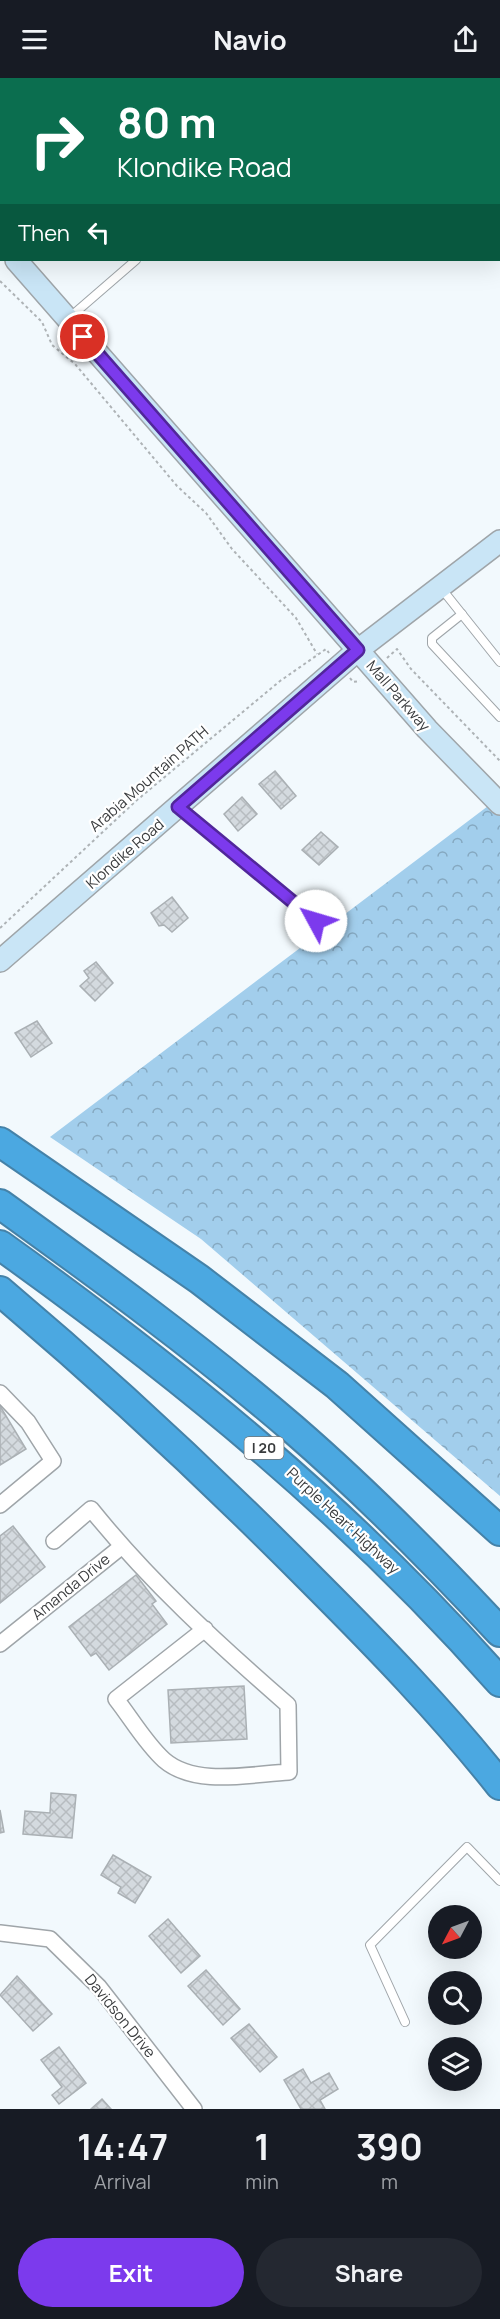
<!DOCTYPE html>
<style>
:root{--surface:#171b24;--page:#242831;--text:#f1f3f6;--muted:#9ea1a6;--accent:#7c3aed}
body{margin:0;font-family:Manrope,sans-serif;background:var(--page);color:var(--text);height:100vh;display:flex;flex-direction:column;font-size:22px;white-space:nowrap}
*{box-sizing:border-box;margin:0}
p{font-size:20px;color:var(--muted)}
.icon{flex:none;width:33px;height:33px;fill:none;stroke:currentColor;stroke-width:2;stroke-linecap:round;stroke-linejoin:round}
.map{position:relative;height:2031px;overflow:hidden}
.drawer{display:flex;flex-direction:column;background:var(--surface);flex:1}
.drawer>*{flex:none}
.banner{position:absolute;left:0px;top:0px;width:501px;height:183px;box-shadow:0 6px 24px #0002;background:#0b6e4f;color:#fff;overflow:hidden}
.needle{width:39px;rotate:229deg}
.tools{position:absolute;left:428px;top:1827px;display:grid;gap:12px}
.tools a{display:grid;place-items:center;width:54px;height:54px;border-radius:50%;background:var(--surface);box-shadow:0 6px 24px #0002;font-size:30px}
.pin{position:absolute;display:grid;place-items:center;width:51px;height:51px;color:#fff;margin:-26px;border:3px solid #fff;border-radius:50%;box-shadow:0 2px 6px #0007}
.me{position:absolute;width:66px;margin:-33px;rotate:309deg;stroke-linejoin:round;filter:drop-shadow(0 0 4px #0008)}
.turn{display:flex;align-items:center;gap:21px;height:126px;padding:0 18px;font-size:27px}
.turn .icon{width:78px;height:78px;stroke-width:2.5}
.turn b{display:block;font-size:42px;line-height:51px}
.then{display:flex;align-items:center;height:57px;padding:0 18px;background:#0003;gap:12px;font-size:22px}
.eta{display:flex;justify-content:space-evenly;align-items:center;height:102px;text-align:center}
.eta b{font-size:36px;font-weight:700;line-height:42px}
.primary-button{display:flex;gap:12px;margin-top:auto;padding:12px 18px}
.primary-button a{flex:1;height:69px;border-radius:36px;background:var(--accent);color:#fff;font-size:24px;font-weight:700;line-height:69px;text-align:center}
.primary-button a+a{background:var(--page);color:var(--text)}
header{display:flex;justify-content:space-between;align-items:center;height:78px;padding:0 18px;background:var(--surface);font-size:27px;font-weight:700}
.map>svg:first-child{display:block}
.forest{fill:url(#forest-crowns)}
.building{fill:url(#building-cross-hatch);stroke:#aab0b4;stroke-width:1.5}
.lines{fill:none;stroke-linecap:round;stroke-linejoin:round}
.lane-casing{stroke:#9fa5a9;stroke-width:10}
.street-casing{stroke:#9fa5a9;stroke-width:18}
.secondary-casing{stroke:#9fa5a9;stroke-width:24}
.highway-casing{stroke:#4582a8;stroke-width:32}
.path{stroke:#aeb3b6;stroke-width:2;stroke-dasharray:3 3;stroke-linecap:butt}
.lane{stroke:#fff;stroke-width:8}
.street{stroke:#fff;stroke-width:15}
.secondary{stroke:#c9e5f6;stroke-width:21}
.highway{stroke:#4ba8e1;stroke-width:28}
.route-casing{stroke:#51269a;stroke-width:15}
.route{stroke:#7c3aed;stroke-width:10}
.labels{text-anchor:middle;stroke-width:4.5;stroke-linejoin:round;paint-order:stroke}
.shield{fill:#fff;stroke:#747677;stroke-width:1.5}
.shield-label{font-size:14px;font-weight:bold;fill:#393b3d}
.street-label{font-size:15px;fill:#393b3d;stroke:#fff}
</style>
<header><svg class="icon" aria-label="menu" viewBox="0 0 24 24"><path d="M4 6h16M4 12h16M4 18h16"/></svg>Navio<svg class="icon" aria-label="share" viewBox="0 0 24 24"><path d="M12 15V3M7 8l5-5 5 5M5 13v7h14v-7"/></svg></header>
<div class="map">
<svg width="500" height="2031" viewBox="0 0 500 2031">
<defs>
<pattern id="forest-crowns" width="20" height="18" patternUnits="userSpaceOnUse" patternTransform="scale(1.5)"><rect width="20" height="18" fill="#a2ceec"/><path d="M2 6a3 3 0 1 1 6 0M12 15a3 3 0 1 1 6 0" fill="none" stroke="#85a8c0"/></pattern>
<pattern id="building-cross-hatch" width="8" height="8" patternUnits="userSpaceOnUse" patternTransform="scale(1.5)"><rect width="8" height="8" fill="#d4dadf"/><path d="M0 0l8 8M0 8l8-8" fill="none" stroke="#b7bcc0"/></pattern>
</defs>
<rect width="100%" height="100%" fill="#f2f9fd"/>
<path class="forest" d="M 500,719 L 500,1418 L 201,1161 L 50,1059 Z"/>
<g class="building">
<path d="M 275,693 L 296,718 L 281,731 L 259,706 Z"/>
<path d="M 242,719 L 257,736 L 238,753 L 224,736 Z"/>
<path d="M 321,754 L 338,769 L 319,787 L 302,772 Z"/>
<path d="M 172,819 L 188,840 L 172,854 L 164,847 L 159,848 L 151,835 Z"/>
<path d="M 96,884 L 113,905 L 95,923 L 80,908 L 89,900 L 84,893 Z"/>
<path d="M 37,943 L 52,965 L 31,979 L 15,955 Z"/>
<path d="M 0,1328 L 26,1371 L 0,1387 Z"/>
<path d="M 13,1448 L 45,1489 L 0,1525 L 0,1458 Z"/>
<path d="M 136,1497 L 156,1523 L 152,1526 L 167,1546 L 109,1592 L 96,1575 L 91,1578 L 69,1549 Z"/>
<path d="M 244,1608 L 247,1661 L 171,1665 L 168,1612 Z"/>
<path d="M 51,1715 L 76,1717 L 72,1760 L 23,1756 L 25,1733 L 50,1735 Z"/>
<path d="M 0,1732 L 4,1754 L 0,1755 Z"/>
<path d="M 113,1777 L 151,1799 L 135,1825 L 118,1815 L 121,1809 L 101,1797 Z"/>
<path d="M 168,1841 L 200,1878 L 181,1895 L 149,1858 Z"/>
<path d="M 206,1892 L 240,1931 L 223,1947 L 188,1908 Z"/>
<path d="M 17,1898 L 52,1936 L 33,1953 L 0,1917 Z"/>
<path d="M 249,1946 L 277,1979 L 260,1994 L 231,1960 Z"/>
<path d="M 59,1969 L 86,2005 L 59,2026 L 52,2017 L 62,2009 L 41,1982 Z"/>
<path d="M 303,1991 L 311,2005 L 329,1995 L 338,2011 L 320,2022 L 325,2031 L 301,2031 L 284,2002 Z"/>
<path d="M 102,2021 L 111,2031 L 91,2031 Z"/>
</g>
<g class="lines">
<g class="lane-casing">
<g id="lane">
<path d="M 222,0 L 223,2"/>
<path d="M 172,2 L 173,0"/>
<path d="M 0,10 L 2,12"/>
<path d="M 0,65 L 2,67"/>
<path d="M 0,99 L 2,98"/>
<path d="M 69,240 L 136,182"/>
<path d="M 441,510 L 500,584"/>
<path d="M 462,536 L 432,560 L 432,566 L 500,639"/>
<path d="M 179,730 L 316,843"/>
<path d="M 405,1944 L 370,1867 L 467,1769 L 500,1803"/>
</g>
</g>
<g class="street-casing">
<g id="street">
<path d="M 0,1315 L 28,1344 L 53,1383 L 0,1427"/>
<path d="M 54,1463 L 91,1431 C 149,1503 218,1566 288,1627 L 289,1694 C 251,1696 195,1709 164,1682 C 146,1666 131,1640 116,1621 L 205,1551"/>
<path d="M 0,1566 L 121,1469"/>
<path d="M 0,1855 L 50,1861 L 99,1909 L 194,2031"/>
</g>
</g>
<g class="secondary-casing">
<g id="secondary">
<path d="M 0,163 L 2,165"/>
<path d="M 16,182 L 427,651 L 500,726"/>
<path d="M 0,883 L 358,572 L 500,463"/>
</g>
</g>
<g class="highway-casing">
<g id="highway">
<path d="M 0,1064 L 199,1201 L 337,1307 L 500,1453"/>
<path d="M 0,1126 C 100,1198 199,1270 292,1350 C 366,1414 434,1483 500,1554"/>
<path d="M 0,1167 C 183,1298 351,1435 500,1604"/>
<path d="M 0,1213 C 109,1305 213,1402 313,1503 C 378,1568 443,1635 500,1707"/>
</g>
</g>
<g class="path">
<path d="M 0,203 L 42,244 L 52,267 L 75,286 L 177,408 L 206,435 L 232,471 L 296,540 L 317,576"/>
<path d="M 387,580 L 397,571 L 411,591 L 500,683"/>
<path d="M 350,600 L 353,604 L 360,603"/>
<path d="M 0,850 L 137,722 L 280,603 L 326,571 L 329,575"/>
</g>
<use href="#lane" class="lane"/>
<use href="#street" class="street"/>
<use href="#secondary" class="secondary"/>
<use href="#highway" class="highway"/>
</g>
<g class="lines">
<g class="route-casing">
<path id="route" d="M 83,259 L 358,572 L 178,729 L 316,843"/>
</g>
<use href="#route" class="route"/>
</g>
<g class="labels">
<rect class="shield" x="244.5" y="1359" width="39" height="22" rx="4.5"/>
<g class="shield-label">
<text x="264" y="1375">I 20</text>
</g>
<g class="street-label">
<text transform="translate(398 618) rotate(49)" y="5">Mall Parkway</text>
<text transform="translate(149 701) rotate(-41)" y="5">Arabia Mountain PATH</text>
<text transform="translate(125 776) rotate(-41)" y="5">Klondike Road</text>
<text transform="translate(343 1443) rotate(43)" y="5">Purple Heart Highway</text>
<text transform="translate(71 1509) rotate(-39)" y="5">Amanda Drive</text>
<text transform="translate(120 1938) rotate(51)" y="5">Davidson Drive</text>
</g>
</g>
</svg>
<div class="tools">
<a><svg class="needle" viewBox="-14 -14 28 28"><path d="M0-13l5 13h-10z" fill="#e53935"/><path d="M0 13l5-13h-10z" fill="#9ea1a6"/></svg></a>
<a><svg class="icon" aria-label="search" viewBox="0 0 24 24"><circle cx="10" cy="10" r="6"/><path d="M15 15l6 6"/></svg></a>
<a><svg class="icon" aria-label="layers" viewBox="0 0 24 24"><path d="M12 4l9 5-9 5-9-5zM3 14l9 5 9-5"/></svg></a>
</div>
<div class="pin" style="left:83px;top:259px;background:#d93025"><svg class="icon" aria-label="arrive" viewBox="0 0 24 24"><path d="M6 21V4h12l-3 4 3 4H6"/></svg></div>
<svg class="me" style="left:316px;top:843px" viewBox="-20 -20 40 40"><circle r="19" fill="#fff"/><path d="M0-13L10 11 0 6-10 11z" fill="#7c3aed"/></svg>
<div class="banner">
<div class="turn"><svg class="icon" aria-label="right" viewBox="0 0 24 24"><path d="M7 20v-9h11M14 6l5 5-5 5"/></svg><div><b>80 m</b>Klondike Road</div></div>
<div class="then">Then<svg class="icon" aria-label="left" viewBox="0 0 24 24"><path d="M17 20v-9H6M10 6l-5 5 5 5"/></svg></div>
</div>
</div>
<section class="drawer">
<div class="eta">
<div><b>14:47</b><p>Arrival</p></div>
<div><b>1</b><p>min</p></div>
<div><b>390</b><p>m</p></div>
</div>
<div class="primary-button"><a>Exit</a><a>Share</a></div>
</section>
